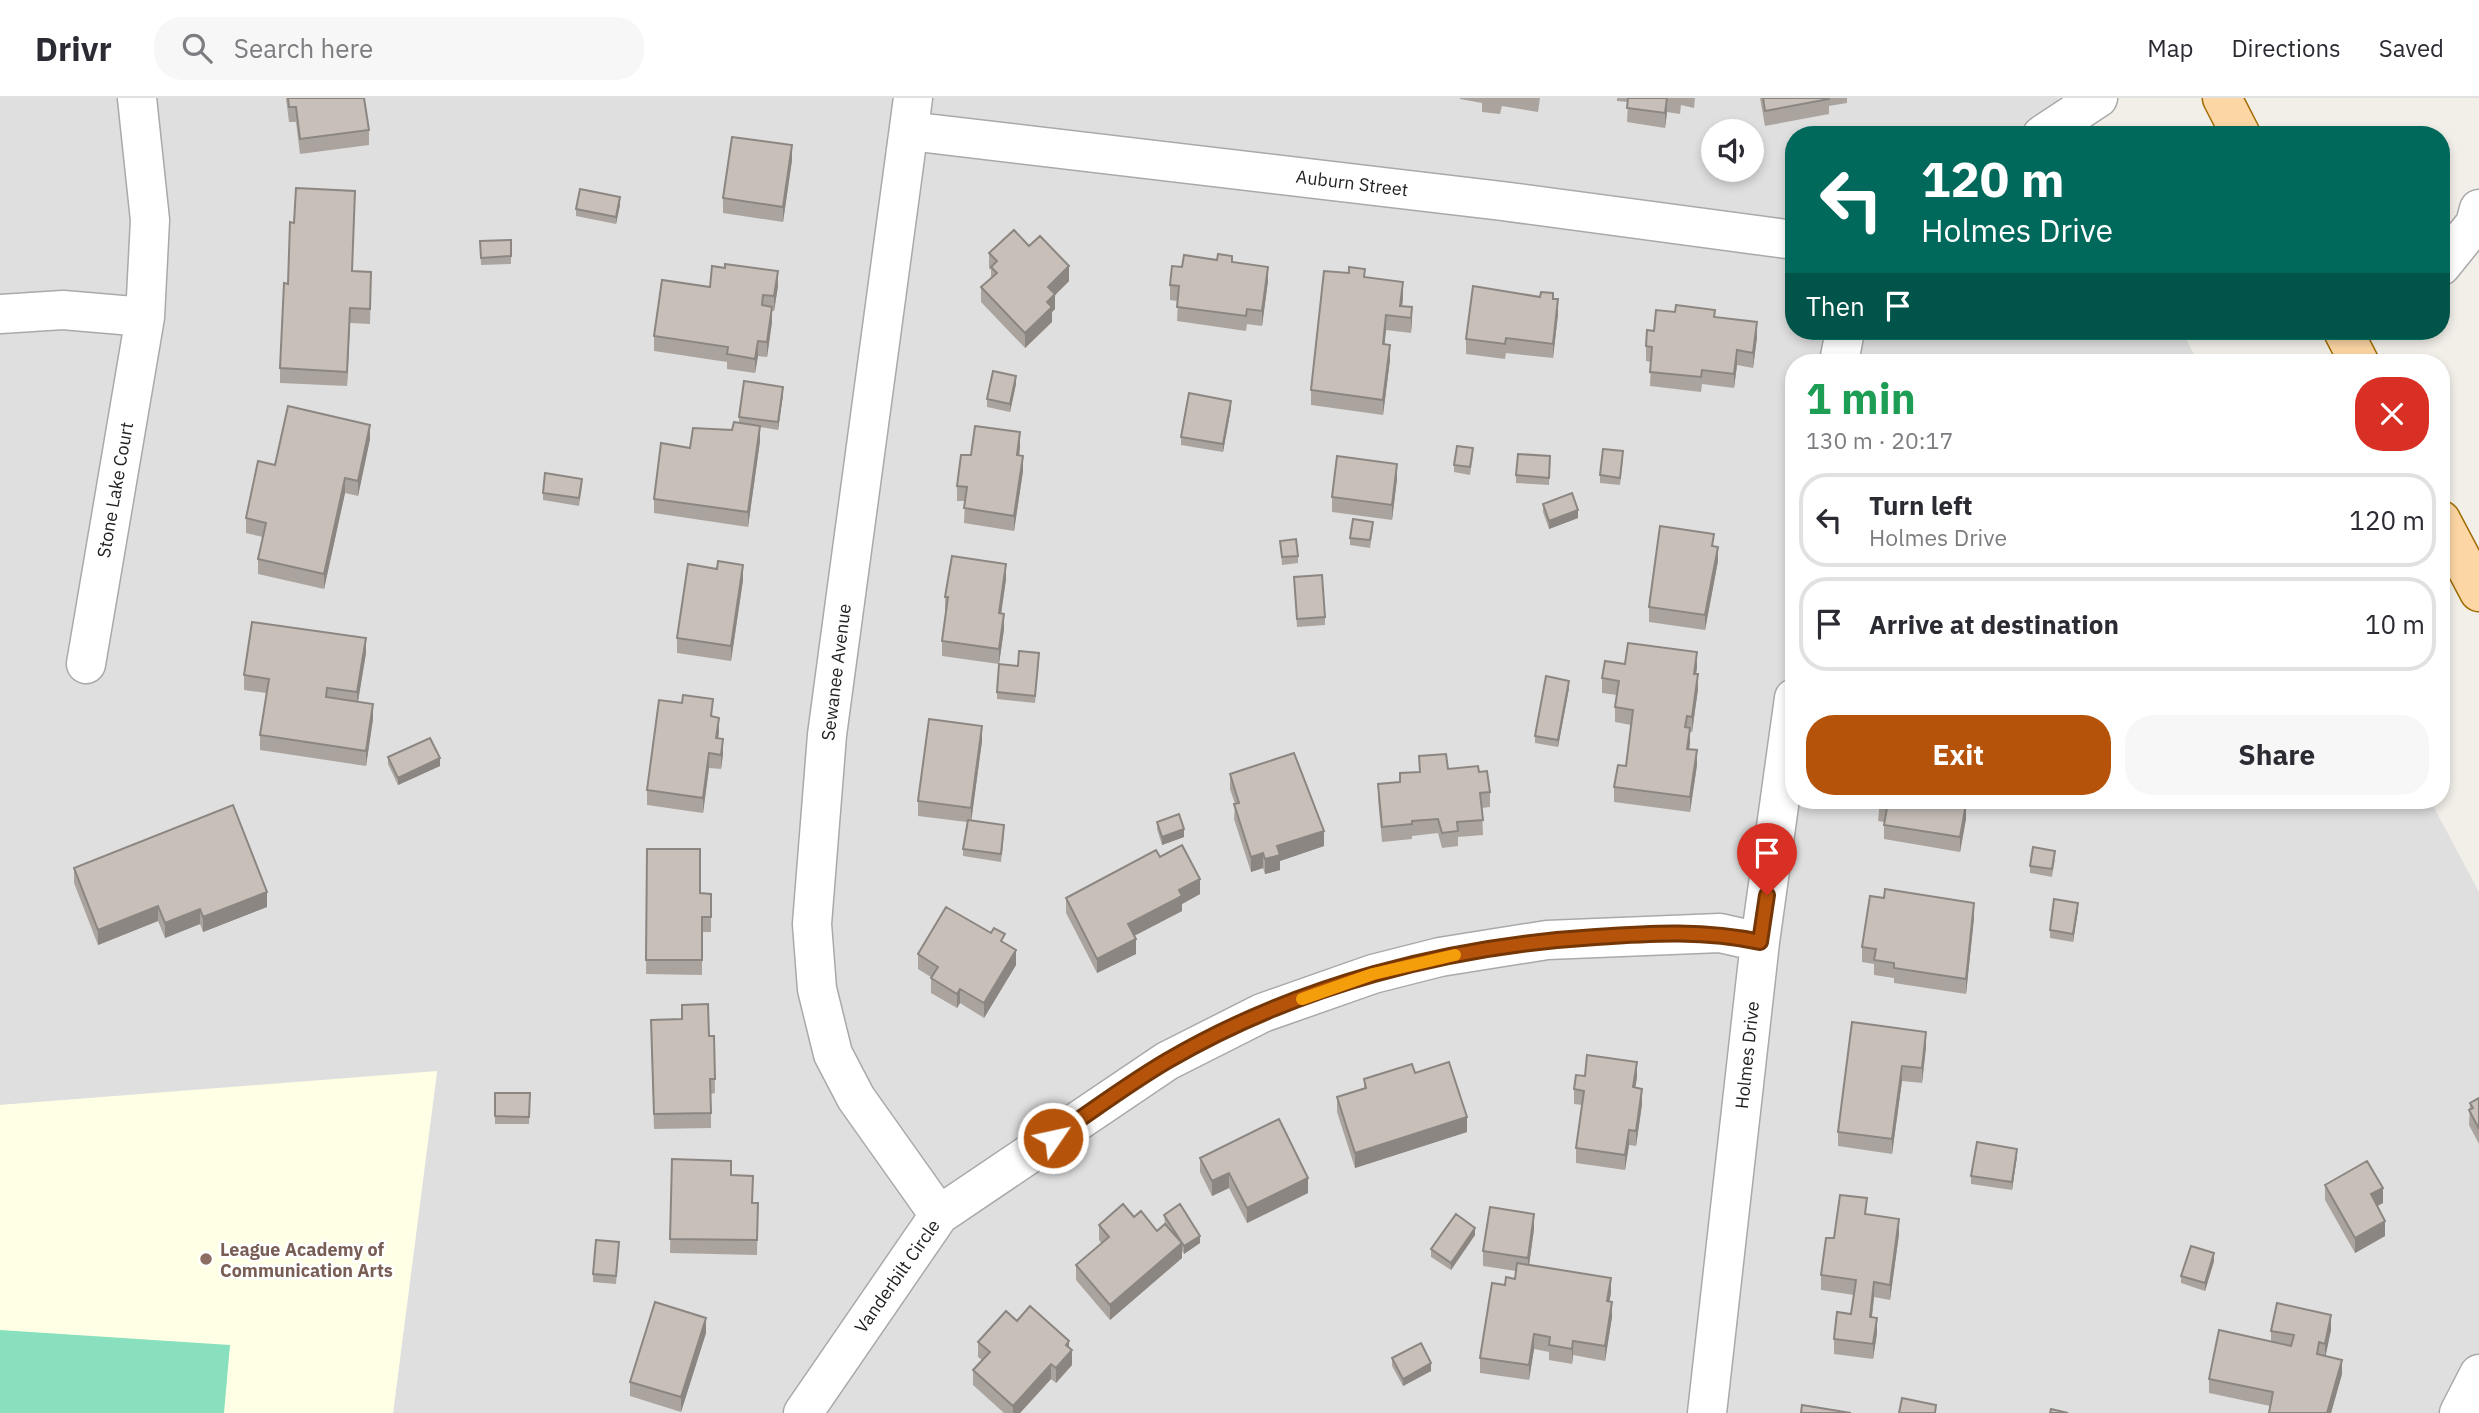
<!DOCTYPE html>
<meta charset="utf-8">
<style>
body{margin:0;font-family:"IBM Plex Sans",sans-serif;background:#f7f7f7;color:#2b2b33;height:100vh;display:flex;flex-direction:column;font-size:26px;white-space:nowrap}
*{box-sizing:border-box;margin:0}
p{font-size:23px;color:#7c7c81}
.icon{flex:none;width:38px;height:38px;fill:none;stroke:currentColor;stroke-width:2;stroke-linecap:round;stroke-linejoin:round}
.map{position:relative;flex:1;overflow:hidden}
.sheet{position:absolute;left:1785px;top:256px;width:665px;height:455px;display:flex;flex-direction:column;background:#fff;border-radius:28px;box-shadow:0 4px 10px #0003}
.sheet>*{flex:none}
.hud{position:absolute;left:1785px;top:28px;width:665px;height:214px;border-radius:28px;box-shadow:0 4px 10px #0003;background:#00695c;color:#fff;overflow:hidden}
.fabs{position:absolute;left:1701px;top:21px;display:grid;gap:14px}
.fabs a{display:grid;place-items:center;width:63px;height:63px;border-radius:50%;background:#fff;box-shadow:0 4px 10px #0003;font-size:35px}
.pin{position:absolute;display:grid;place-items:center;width:60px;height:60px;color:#fff;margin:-72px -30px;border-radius:50% 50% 50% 0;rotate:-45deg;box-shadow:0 0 7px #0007}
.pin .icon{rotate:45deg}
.me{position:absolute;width:77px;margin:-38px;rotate:56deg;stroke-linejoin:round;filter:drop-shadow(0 0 5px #0008)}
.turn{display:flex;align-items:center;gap:24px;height:147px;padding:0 21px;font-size:32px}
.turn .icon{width:91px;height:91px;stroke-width:2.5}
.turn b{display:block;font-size:49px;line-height:60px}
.then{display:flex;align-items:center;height:66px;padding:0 21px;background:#0003;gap:14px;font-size:26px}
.round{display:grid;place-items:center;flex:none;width:74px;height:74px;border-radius:28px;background:#f7f7f7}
.overview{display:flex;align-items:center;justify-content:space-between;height:119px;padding:0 21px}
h1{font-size:42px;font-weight:700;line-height:52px;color:#1e9e55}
.action{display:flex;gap:14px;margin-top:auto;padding:14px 21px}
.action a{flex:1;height:80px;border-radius:28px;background:#b45309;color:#fff;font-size:28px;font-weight:700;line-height:80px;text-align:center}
.action a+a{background:#f7f7f7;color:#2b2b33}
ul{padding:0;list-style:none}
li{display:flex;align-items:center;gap:21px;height:94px;margin:0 14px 10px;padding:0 7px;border:4px solid #e1e1e2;border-radius:28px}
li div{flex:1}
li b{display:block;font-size:26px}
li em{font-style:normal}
header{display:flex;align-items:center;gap:42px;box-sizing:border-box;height:98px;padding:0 35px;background:#fff;border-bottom:2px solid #e1e1e2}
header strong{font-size:33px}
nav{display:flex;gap:38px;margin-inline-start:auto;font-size:24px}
.search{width:490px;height:63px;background:#f7f7f7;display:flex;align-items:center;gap:18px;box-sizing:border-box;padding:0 24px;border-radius:28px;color:#7c7c81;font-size:26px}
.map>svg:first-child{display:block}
.residential{fill:#e0dfdf;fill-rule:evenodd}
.education{fill:#ffffe5}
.pitch{fill:#88e0be}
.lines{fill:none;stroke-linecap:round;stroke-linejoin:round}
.minor-casing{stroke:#a9a9a9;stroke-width:41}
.major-casing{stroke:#a06b00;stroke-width:41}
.minor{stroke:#fff;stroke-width:38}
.major{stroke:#fcd6a4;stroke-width:38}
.wall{fill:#aba49e}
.shaded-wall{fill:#8b8681}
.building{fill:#c7bfb8;stroke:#8b8681;stroke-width:2}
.route-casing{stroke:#753606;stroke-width:18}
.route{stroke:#b45309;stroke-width:12}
.slow{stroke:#f59e0b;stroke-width:12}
.education-dot{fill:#8d6e63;stroke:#fff;stroke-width:2.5}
.labels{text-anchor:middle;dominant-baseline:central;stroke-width:5;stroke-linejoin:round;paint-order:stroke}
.street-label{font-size:18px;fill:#222;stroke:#fff}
.education-label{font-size:18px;font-weight:bold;fill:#785e54;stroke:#fff;text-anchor:start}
</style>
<header>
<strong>Drivr</strong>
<div class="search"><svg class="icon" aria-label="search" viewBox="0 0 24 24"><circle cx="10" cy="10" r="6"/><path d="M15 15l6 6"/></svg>Search here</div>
<nav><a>Map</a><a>Directions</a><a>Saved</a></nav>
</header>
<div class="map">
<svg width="2479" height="1315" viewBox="0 0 2479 1315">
<rect width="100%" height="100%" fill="#f2efe9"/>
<path class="residential" d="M0,0h2058l20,37h-284v196h388l16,31h-404v438h636l49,92v521h-2086l44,-341 -437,33zM1713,33h39v39h-39z"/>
<path class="education" d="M437,973l-44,342h-393v-308z"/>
<path class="pitch" d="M0,1232l230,15 -6,68h-224z"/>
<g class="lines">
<defs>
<path id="minor" d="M913,0l-86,637 -15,189 5,65 16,65 23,44 83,117
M909,33l593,70 292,39
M2042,37l56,-37
M2441,168l34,-42 4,-15
M0,216l63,-4 82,7
M1839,264l6,-31
M86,566l59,-347 5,-97 -13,-122
M803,1315l136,-198 228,-154 95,-48 111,-39 67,-17 107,-17 173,-7 40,9
M1707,1315l53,-471 34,-244
M2459,1315l20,-39"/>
<path id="major" d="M2222,0l19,37
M2343,233l16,31
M2441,422l38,72"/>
</defs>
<use href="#minor" class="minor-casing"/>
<use href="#major" class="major-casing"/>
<use href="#minor" class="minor"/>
<use href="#major" class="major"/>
</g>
<path class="wall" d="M286,0h78l5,32v15l-69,9 -4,-32h-7z
M1460,0h80l-2,14 -36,-6 -2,8 -18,-2v-9l-22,-4z
M1617,0h78l-1,10 -13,-3 -1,9 -13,-2 -2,16 -38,-6 1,-20 -11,-1z
M1760,0h87v5l-18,3v8l-64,12z
M792,62l-9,62 -60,-9v-15z
M620,107l-4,19 -40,-8v-7z
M355,108l-3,65 19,16 -1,37 -20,-1 -3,63 -67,-3v-15l14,-145z
M511,142v24l-30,1 -1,-24z
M1029,148l40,35 -14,14v14l-3,3v10l-27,26 -44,-46v-15l10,-8v-9l-2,-2v-15z
M1232,164l36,19 -6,45 -15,-2 -1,7 -69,-10 1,-20 -8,-1v-15l12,-18z
M1365,179l38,20 -1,9 10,1 -1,26 -25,-3 -2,15 6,15 -7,55 -72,-10v-15z
M778,188l-4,25h-2v11l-5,35 -9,-1 -3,17 -28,-4v-7l-73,-11v-15z
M1540,199l13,2 5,15 -5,44 -47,-5 -1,6 -39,-5v-15z
M1715,219l42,20 -4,31 -16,-3 -3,23 -32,-4 -1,8 -51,-6 1,-24 -5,-1v-15l8,-15z
M1016,286l-6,28 -23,-5v-8z
M783,297l-5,35 -18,-3v14l-12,86 -94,-14v-14l36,-51 42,-18 7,-7v-6z
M1231,310l-8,44 -42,-7v-8z
M370,341l-12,57 -13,-3 -21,96 -66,-15v-15l5,-22 -17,-4v-15l29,-53z
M1020,349l-1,9 4,15 -9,60 -50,-8 1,-22h-8v-15l14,-31z
M1473,358l-3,19 -16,-3v-7z
M1550,358l-1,29 -33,-2v-8z
M1623,361l-3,26 -20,-2v-8z
M1397,381l-5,41 -60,-8v-15z
M582,388l-3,20 -36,-6v-7z
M1543,406l35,14 -29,11 -6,-17z
M1373,431l-3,19 -20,-3v-7z
M1280,443l18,15v7l-16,2z
M1714,448l4,15 -13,69 -56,-8v-15z
M1294,479l31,40v8l-28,2z
M1006,481l-5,35 3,15 -5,35 -57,-8v-15l4,-30h-1v-14z
M743,482l-12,81 -54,-8v-15z
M366,555l-8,49 15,17 -7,47 -106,-16v-15l6,-42 -22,-3v-15z
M1039,563l-4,42 -38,-4v-7l21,-26z
M1625,566l72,3 -1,7 2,15 -6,43h-2l-1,17 8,16 -7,47 -76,-10v-15l12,-21 5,-41 -16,-3v-15l2,-12 -15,-2v-15z
M1569,590l-11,59 -23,-4v-7z
M713,619l6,15 -1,6 5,16 -2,15 -12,-1 -6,45 -56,-8v-15z
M982,643l-11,80 33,12 -3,29 -38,-6v-7l4,-27 -49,-6v-15z
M1419,658l29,13 31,3 11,20v15l-8,1 1,27 -25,2v9l-16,2 -4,-15 -26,3v3l-30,3 -4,-43v-15l22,-2v-9l19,-1z
M388,659l52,9 -42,19 -10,-21z
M1230,676l94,72 -44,15v9l-15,4 -2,-6 -12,4 -17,-53 1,-15 -5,-15z
M1880,702h65l21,19 -6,33 -76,-13v-17l-6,-1z
M1157,724l27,15 -22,8 -5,-16z
M647,751l53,44 11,1v38h-9v43l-56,-1z
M1160,759l40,37 -18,10v7l-48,25 2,18 -39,19 -31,-60v-15z
M2055,761l-3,18 -22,-4v-7z
M74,770l193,39 -64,25 -3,-8 -35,14 -7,-17 -60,24 -24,-62z
M2078,812l-5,32 -23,-4v-8z
M1974,820l-8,76 -72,-11v-5l-20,-3v-11l-12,-2v-15z
M1005,846l11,21 -32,53 -24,-15 -3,5 -26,-15v-16l-13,-8v-15z
M682,907l27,31h5l1,57 -4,1v34l-57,1 -3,-94 31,-16z
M1852,924l74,25 -4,36 -20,-2 -10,73 -54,-8v-14z
M1415,975l52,59 -112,36 -18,-56v-15l27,-8v-10z
M1585,978l52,1 -2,11 7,16 -6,42 -7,-1 -4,25 -49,-7v-15l6,-43 -8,-1v-15z
M495,995h35l-1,31h-34z
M2479,1000v46l-10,-19 1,-22z
M2017,1058l-5,34 -41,-6v-8z
M1200,1060l108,35 -61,30 -18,-35 -17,8 -12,-24z
M672,1061l59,16 21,28h6l-1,52 -87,-2z
M2325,1087l58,18 -6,3 8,30 -30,17 -30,-53z
M1164,1117l36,28 -16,11 -2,-3v7l-72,62 -34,-40v-15l26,-21 -3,-4v-15l58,6 8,-7z
M1867,1117l32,19 -9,66 -16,-3 -2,20 5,16 -4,26 -39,-5v-15l17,-25 3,-19 -33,-5v-15l13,-37z
M1534,1131l-5,36 82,28 -2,9 3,15 -7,44 -32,-6 -1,9 -23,-4v-8l-15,-3 -5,31 -49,-7v-15l25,-73 10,-6 1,-8 -33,-5v-15z
M1475,1137l-24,35 -20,-13v-8z
M619,1152l-3,34 -23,-2v-8z
M2214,1163l-9,30 -24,-8v-7z
M1017,1223l52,27 3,17 -16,18 -5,-4 -31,34h-16l-31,-28v-15l9,-10 -4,-3v-15z
M2331,1232l-6,26 17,18 -11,39h-62l1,-7 -61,-13v-14l62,-37v-11z
M706,1235l-25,79 -51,-16v-14z
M1392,1260l39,13 -28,15 -11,-20z"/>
<path class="shaded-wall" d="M1667,0v14l-2,16v-15z
M792,47v15l-9,62v-15z
M620,99v8l-4,19v-7z
M1069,168v15l-14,14v14l-3,3v10l-27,26v-15l23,-46z
M1268,169v14l-6,45v-15z
M778,173v15l-4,25v-15z
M1403,184v15l-2,20 -1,-11z
M1558,201v15l-5,44v-14z
M772,209v15l-5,35v-15z
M1412,209v15l-1,11v-15z
M350,210v15l-3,63v-14z
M1386,217v15l-3,29v-15z
M1757,224v15l-4,31v-15z
M2041,233h18l-18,8z
M758,243v15l-3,17v-14z
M1390,247v15l-7,55v-15z
M1737,252v15l-3,23v-14z
M1016,278v8l-6,28v-8z
M783,289v8l-5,35v-8z
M1231,303v7l-8,44v-8z
M370,327v14l-12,57v-15z
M760,328v15l-12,86v-15z
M1020,334v15l-3,23v-15z
M1023,358v15l-9,60v-15z
M1397,366v15l-5,41v-15z
M345,380v15l-21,96v-15z
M1578,412v8l-29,11v-8z
M1718,449v14l-13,69v-15z
M1006,466v15l-7,49v-15z
M743,467v15l-12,81v-15z
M1004,516v15l-5,35v-15z
M366,540v15l-9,54v-15z
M1697,554v15l-3,22v-15z
M1698,576v15l-6,43v-15z
M1569,583v7l-11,59v-7z
M373,606v15l-7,47v-15z
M719,620v14l-3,21v-15z
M982,628v15l-11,82v-15z
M1690,630v15l-3,21v-15z
M723,641v15l-2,15v-14z
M1697,652v15l-7,47v-15z
M709,655v15l-6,45v-15z
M440,660v8l-42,19v-7z
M1966,706v15l-6,33v-15z
M1184,731v8l-22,8v-8z
M1324,733v15l-44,15v9l-15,4v-15l12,-13z
M1263,755v15l-12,4v-15z
M1200,781v15l-18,10v7l-54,28v-15l51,-34z
M267,794v15l-64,25v-15z
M1974,805v15l-8,76v-15z
M2078,805v7l-5,32v-8z
M158,808v15l-60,24v-15z
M200,811v15l-35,14v-15z
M1136,841v15l-39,19v-14z
M1016,852v15l-32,53v-15z
M960,891v14l-3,5v-14z
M1926,934v15l-4,36v-15z
M1637,964v15l-4,25v-15z
M1902,968v15l-10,73v-15z
M1642,991v15l-6,42v-15z
M1467,1019v15l-112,36v-15z
M1629,1032v15l-4,25v-15z
M2017,1051v7l-5,34v-8z
M1229,1075v15l-17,8v-15z
M1308,1080v15l-61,30v-15z
M2383,1090v15l-12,6v-15z
M1534,1116v15l-6,44v-15z
M1899,1121v15l-9,66v-15z
M2385,1123v15l-30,17v-15z
M1475,1130v7l-24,35v-7z
M1200,1138v7l-16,11v-8z
M1182,1145v15l-72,62v-15z
M2214,1155v8l-9,30v-8z
M1611,1180v15l-4,23v-15z
M1874,1184v15l-4,35v-15z
M1612,1204v15l-7,44v-15z
M2331,1217v15l-6,29v-15z
M706,1220v15l-25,79v-15z
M1877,1220v15l-4,26v-15z
M1534,1236v15l-5,31v-15z
M1069,1243v12l3,-3v15l-16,18v-15l10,-23z
M1573,1243v14l-1,9v-15z
M2342,1262v14l-11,39h-4z
M1431,1265v8l-28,15v-7z
M1051,1266v15l-31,34h-7v-7z"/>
<path class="building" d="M288,0h76l5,32 -69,9 -4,-32h-7z
M1628,0h39l-2,15 -38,-5z
M1763,0h66v1l-64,12z
M732,39l60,8 -9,62 -60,-9z
M296,90l59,3 -3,80 19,1 -1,37 -20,-1 -3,64 -67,-4 4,-85 4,1 2,-62 4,1z
M580,91l40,8 -4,20 -40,-8z
M1014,132l15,16 11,-10 29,30 -21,21 7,7 -8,8 5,5 -27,26 -44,-46 16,-14 -6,-6 6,-6 -8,-8z
M511,142v16l-30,2 -1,-17z
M1218,156l14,2v6l36,5 -6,44 -15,-2 -1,7 -69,-9 2,-21 -9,-1 2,-19 10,1 2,-12 33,5z
M725,166l53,7 -4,25 -11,-1 -1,10 10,2 -5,35 -9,-1 -3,18 -28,-5 1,-7 -74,-11 8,-56 48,7 2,-21 13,2z
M1349,169l16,2 -1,8 39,5 -3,24 12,1 -1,11 -25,-3 -3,29 7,1 -7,55 -72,-10 13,-119 25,2z
M1473,188l67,11 1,-5 12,1v6h5l-5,45 -47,-6 -1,6 -39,-5z
M1676,207l39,5 -1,7 43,5 -4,31 -16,-3 -3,24 -32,-4 -1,7 -51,-5 2,-25 -6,-1 1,-16 7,1 2,-21 19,2z
M993,273l23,5 -6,28 -23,-5z
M744,283l39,6 -5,35 -39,-5z
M1189,295l42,8 -8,43 -42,-7z
M288,308l82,19 -12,56 -13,-3 -21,96 -66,-15 8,-36 -20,-5 12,-57 17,4z
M734,324l26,4 -12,86 -94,-13 7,-56 29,5 3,-20 39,2z
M975,328l45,6 -3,23 6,1 -9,60 -50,-8 3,-21 -10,-1 4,-31h10z
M1457,348l16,2 -3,19 -16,-2z
M1603,351l20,2 -3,27 -20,-3z
M1518,356l32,2 -1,22 -33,-3z
M1337,358l60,8 -5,41 -60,-8z
M545,375l37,6 -3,19 -36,-5z
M1572,395l6,17 -29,11 -6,-17z
M1353,421l20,3 -3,18 -20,-2z
M1660,428l54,8 -2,12 6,1 -13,68 -56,-8z
M1296,441l2,17 -16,1 -2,-16z
M952,458l54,8 -7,49 5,1 -5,35 -57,-8 6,-44h-3z
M718,463l25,4 -12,81 -54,-8 11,-74 29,5z
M1322,477l3,42 -28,2 -3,-42z
M252,524l114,16 -9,54 -30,-4 -1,9 47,7 -7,47 -106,-16 9,-56 -25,-4z
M1628,545l69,9 -3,22h4l-6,43 -5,-1 -2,11 5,1 -3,21 10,1 -7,47 -76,-10 4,-22 8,1 7,-56 -18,-3 4,-26 -17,-3 3,-17 20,3z
M1019,553l20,2 -4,43 -38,-4 2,-28 19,2z
M1546,578l23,5 -11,59 -23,-4z
M683,597l30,4 -2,17 8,2 -3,20 7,1 -2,16 -12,-2 -6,45 -56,-8 12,-90 23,3z
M929,621l53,7 -11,82 -53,-7z
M430,640l10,20 -42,20 -10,-21z
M1294,655l30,78 -47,15 3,9 -15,4 -2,-6 -12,4 -17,-53 5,-1 -9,-29z
M1446,656l2,15 30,-3 1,6 8,-1 3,21 -10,1 3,27 -26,2 1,9 -16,2 -4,-14 -26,2v3l-30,3 -4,-43 22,-2v-9l20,-1 -1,-16z
M1880,702h63l23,4 -6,33 -76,-12 3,-17 -9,-1z
M233,707l34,87 -64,25 -3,-8 -35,14 -7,-17 -60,24 -24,-62z
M1179,716l5,15 -22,8 -5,-15z
M968,722l36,5 -3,29 -38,-5z
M1182,747l18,34 -21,11 3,6 -54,28 8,15 -39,20 -31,-61 90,-48 4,7z
M2033,749l22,4 -3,18 -22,-3z
M647,751h53v44l11,1v23h-9v43h-56z
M1885,791l89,14 -8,76 -72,-11v-5l-20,-3 2,-11 -14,-2 8,-51 14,2z
M2054,801l24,4 -5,31 -23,-4z
M946,809l45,26 3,-5 11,6 -4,7 15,9 -32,53 -24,-14 -3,5 -26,-16 7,-11 -20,-13z
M708,906l1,32h5l1,43h-5l1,34 -57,1 -3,-94 31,-1v-14z
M1852,924l74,10 -4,36 -20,-2 -10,73 -54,-7z
M1587,957l50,7 -4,25 9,2 -6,42 -7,-1 -4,25 -49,-7 8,-57 -10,-2 2,-14 9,1z
M1449,964l18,55 -112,36 -18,-56 29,-9 -2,-9 48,-15 3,9z
M495,995h35l-1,24 -34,-1z
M2479,1000v31l-10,-19 4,-2 -3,-5z
M1279,1021l29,59 -61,30 -18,-35 -17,8 -12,-23z
M1977,1044l40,7 -5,33 -41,-6z
M672,1061l59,2v14l22,1 -1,27h6l-1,37 -87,-1z
M2367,1063l16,27 -12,6 14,27 -30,17 -30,-53z
M1840,1097l27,3 -2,16 34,5 -9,66 -16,-3 -4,35 7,1 -4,26 -39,-5 3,-27 14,2 5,-34 -35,-5 5,-37h8z
M1123,1106l11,13 7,-6 16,20 8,-7 17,19 -72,62 -34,-40 33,-28 -10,-12z
M1180,1106l20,32 -16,10 -20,-31z
M1490,1109l44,7 -6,44 -45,-7z
M1456,1116l19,14 -24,35 -20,-14z
M596,1142l23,2 -3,34 -23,-2z
M2191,1148l23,7 -9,30 -24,-7z
M1517,1165l94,15 -4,23 5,1 -7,44 -32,-5 -1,8 -23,-4 1,-8 -16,-3 -5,31 -49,-7 12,-75 13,2 1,-8 9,2z
M655,1204l51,16 -25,79 -51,-15z
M2277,1205l54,12 -6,29 -6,-2 -2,12 25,6 -15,53h-58l4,-21 -64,-13 10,-49 72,16 3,-11 -23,-4z
M1030,1208l39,35 -3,4 6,5 -16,18 -5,-4 -38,42 -40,-36 17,-18 -12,-10 28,-31 11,10z
M1421,1245l10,20 -28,16 -11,-21z
M1902,1300l34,7 -1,8h-36z
M1802,1307l49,8h-50z
M2051,1311l17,4h-18z"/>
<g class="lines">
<defs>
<path id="route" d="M1053,1040c37,-26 75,-54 114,-77 130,-76 281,-115 429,-124 56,-4 110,-7 164,5l7,-47"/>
</defs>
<use href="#route" class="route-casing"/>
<use href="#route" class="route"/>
<path class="slow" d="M1302,901l71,-25 82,-19"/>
</g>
<circle class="education-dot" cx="206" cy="1161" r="7"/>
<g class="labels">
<g class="street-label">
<text transform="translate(1352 85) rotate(7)">Auburn Street</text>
<text transform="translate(115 392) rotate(-80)">Stone Lake Court</text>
<text transform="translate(836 574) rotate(-83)">Sewanee Avenue</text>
<text transform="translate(1747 957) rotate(-84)">Holmes Drive</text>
<text transform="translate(897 1178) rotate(-55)">Vanderbilt Circle</text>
</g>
<g class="education-label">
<text x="220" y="1151">League Academy of<tspan x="220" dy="21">Communication Arts</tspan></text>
</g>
</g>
</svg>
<div class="fabs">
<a><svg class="icon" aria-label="sound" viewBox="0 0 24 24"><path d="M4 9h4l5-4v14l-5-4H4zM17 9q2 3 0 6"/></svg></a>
</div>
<div class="pin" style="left:1767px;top:797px;background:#d93025"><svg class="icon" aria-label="arrive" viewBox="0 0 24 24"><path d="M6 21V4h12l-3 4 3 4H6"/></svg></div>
<svg class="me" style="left:1053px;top:1040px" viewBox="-20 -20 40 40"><circle r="17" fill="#b45309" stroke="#fff" stroke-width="3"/><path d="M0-11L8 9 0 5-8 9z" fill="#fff"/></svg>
<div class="hud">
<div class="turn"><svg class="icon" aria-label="left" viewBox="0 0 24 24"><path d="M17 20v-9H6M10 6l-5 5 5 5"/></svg><div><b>120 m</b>Holmes Drive</div></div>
<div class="then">Then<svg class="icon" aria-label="arrive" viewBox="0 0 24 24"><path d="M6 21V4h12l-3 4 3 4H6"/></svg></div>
</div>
<section class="sheet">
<div class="overview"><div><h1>1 min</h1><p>130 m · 20:17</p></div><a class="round" style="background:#d93025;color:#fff"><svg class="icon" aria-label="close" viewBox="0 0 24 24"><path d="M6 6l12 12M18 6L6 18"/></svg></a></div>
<ul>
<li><svg class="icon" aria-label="left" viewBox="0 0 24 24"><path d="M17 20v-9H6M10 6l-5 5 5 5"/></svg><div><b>Turn left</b><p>Holmes Drive</p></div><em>120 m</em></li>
<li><svg class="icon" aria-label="arrive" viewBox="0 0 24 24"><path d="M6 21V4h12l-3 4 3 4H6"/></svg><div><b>Arrive at destination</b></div><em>10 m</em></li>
</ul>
<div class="action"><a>Exit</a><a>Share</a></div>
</section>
</div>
